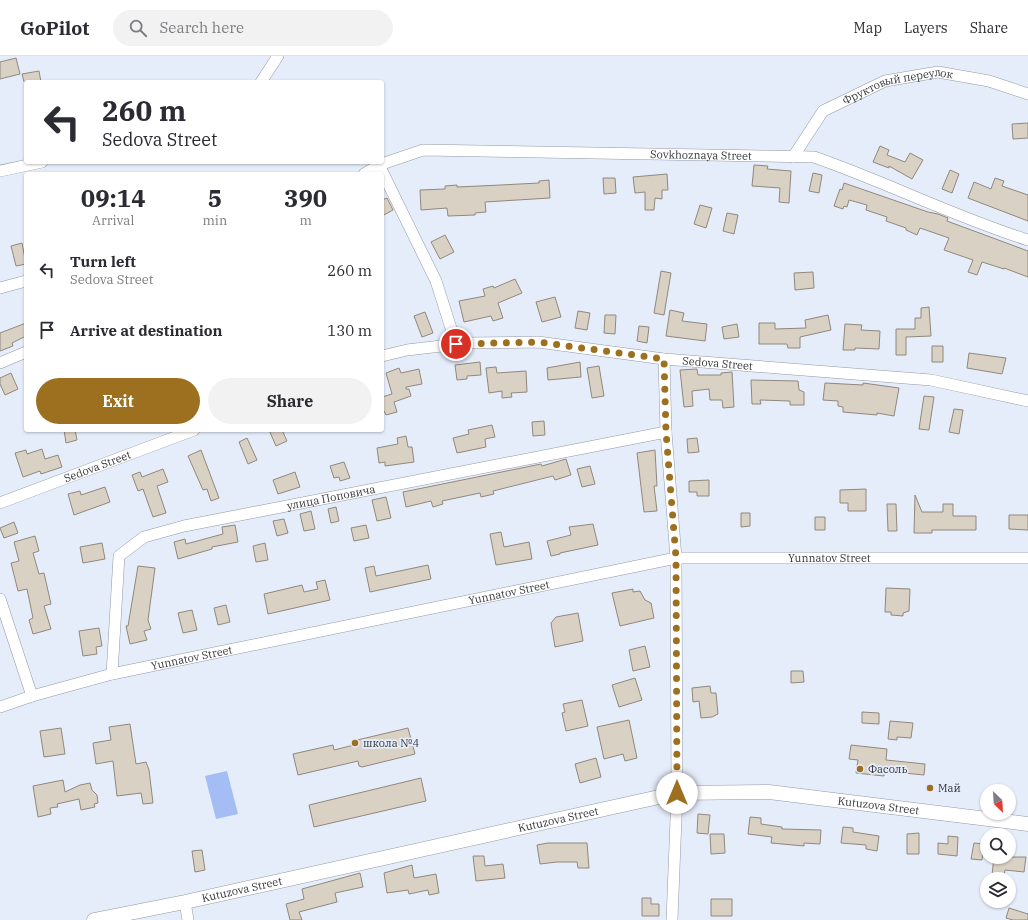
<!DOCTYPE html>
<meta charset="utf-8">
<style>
body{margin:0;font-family:"IBM Plex Serif",serif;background:#f2f2f3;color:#2b2b33;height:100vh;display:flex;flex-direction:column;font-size:15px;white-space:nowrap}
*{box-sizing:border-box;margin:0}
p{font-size:13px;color:#7c7c81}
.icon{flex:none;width:22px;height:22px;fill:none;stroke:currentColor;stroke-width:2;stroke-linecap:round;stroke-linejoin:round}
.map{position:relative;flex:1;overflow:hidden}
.drawer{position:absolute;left:24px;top:116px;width:360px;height:260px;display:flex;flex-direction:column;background:#fff;border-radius:4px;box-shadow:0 1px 3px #0004}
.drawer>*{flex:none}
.banner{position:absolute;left:24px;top:24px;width:360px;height:84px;border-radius:4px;box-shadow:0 1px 3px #0004;background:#fff;color:#2b2b33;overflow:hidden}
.needle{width:26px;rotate:155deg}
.buttons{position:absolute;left:980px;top:728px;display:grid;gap:8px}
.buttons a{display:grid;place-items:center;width:36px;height:36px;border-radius:50%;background:#fff;box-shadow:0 1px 3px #0004;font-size:20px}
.pin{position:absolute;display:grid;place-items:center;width:34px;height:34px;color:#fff;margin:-17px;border:2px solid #fff;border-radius:50%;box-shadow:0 1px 4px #0007}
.me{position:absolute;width:44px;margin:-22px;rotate:0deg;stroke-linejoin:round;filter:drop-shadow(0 0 3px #0008)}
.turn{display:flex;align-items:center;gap:14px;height:84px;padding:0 12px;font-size:18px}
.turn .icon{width:52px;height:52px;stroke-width:2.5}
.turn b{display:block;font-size:28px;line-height:34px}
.eta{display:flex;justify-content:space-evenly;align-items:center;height:68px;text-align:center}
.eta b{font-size:24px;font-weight:700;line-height:28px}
.cta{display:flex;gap:8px;margin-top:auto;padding:8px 12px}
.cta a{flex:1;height:46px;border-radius:24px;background:#9d7020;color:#fff;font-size:16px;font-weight:700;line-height:46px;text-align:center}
.cta a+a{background:#f2f2f3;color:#2b2b33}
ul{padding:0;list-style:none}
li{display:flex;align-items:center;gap:12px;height:60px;padding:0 12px}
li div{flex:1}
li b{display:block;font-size:15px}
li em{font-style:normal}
header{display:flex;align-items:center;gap:24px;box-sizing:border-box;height:56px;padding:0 20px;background:#fff;border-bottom:1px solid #e1e1e2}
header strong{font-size:19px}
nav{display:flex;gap:22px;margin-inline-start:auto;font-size:14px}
.search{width:280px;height:36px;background:#f2f2f3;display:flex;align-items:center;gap:10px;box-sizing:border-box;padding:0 14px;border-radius:22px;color:#7c7c81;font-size:15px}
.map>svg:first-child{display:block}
.green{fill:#a4bdf4}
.building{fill:#d9d1c4;stroke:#90887d}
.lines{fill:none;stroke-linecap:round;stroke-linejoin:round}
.minor-casing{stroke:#9399a5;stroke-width:12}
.major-casing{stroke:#9399a5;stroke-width:15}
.minor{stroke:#fff;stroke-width:11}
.major{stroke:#fff;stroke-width:14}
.route{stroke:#9d7020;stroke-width:7;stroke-dasharray:0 12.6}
.poi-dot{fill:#9d7020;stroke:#e6edfa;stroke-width:1.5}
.labels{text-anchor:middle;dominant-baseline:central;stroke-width:3.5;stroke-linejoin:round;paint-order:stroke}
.street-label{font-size:11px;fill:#36383d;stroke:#e6edfa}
.poi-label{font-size:11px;fill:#36383d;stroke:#e6edfa;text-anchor:start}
</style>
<header>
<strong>GoPilot</strong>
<div class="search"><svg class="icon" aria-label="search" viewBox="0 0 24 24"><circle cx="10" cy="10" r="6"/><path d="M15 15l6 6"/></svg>Search here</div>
<nav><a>Map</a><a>Layers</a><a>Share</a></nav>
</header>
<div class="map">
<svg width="1028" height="864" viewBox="0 0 1028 864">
<rect width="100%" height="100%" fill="#e6edfa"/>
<path class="green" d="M227,715l11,43 -22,5 -11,-43z"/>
<path class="building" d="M16,2l4,16 -20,5v-17z
M39,15l2,11h-17l-2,-8z
M1028,67v15l-15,1 -1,-15z
M880,90l9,4 -2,5 18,7 5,-9 13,7 -11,19 -23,-13v2l-16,-6z
M754,109l14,1 -1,3 24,2 -2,32 -10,-1 1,-14 -28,-2z
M950,114l9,4 -7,19 -10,-4z
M813,117l9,2 -3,18 -10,-2z
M667,118l1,16h-6v9l-7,-1 -1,12h-9v-18l-10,1 -2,-16z
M603,122h12l1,15 -12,1z
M995,122l9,3 -2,5 26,9v26l-60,-23 6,-16 17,7z
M549,124l1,18 -65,4 1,10 -11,1v2l-27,1 -1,-8 -26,2 -1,-20 25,-1v-3l12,-1v2l44,-2 38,-2v-2z
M844,127l84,29 10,2 10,4 -1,3 81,30v26l-24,-9v1l-22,-7 -5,13 -9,-3 5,-12 -29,-10 5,-12 -29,-10 -3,7 -11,-5v-2l-20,-7 1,-4 -21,-7 1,-5 -18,-5 -2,7 -3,-1 -1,3 -9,-3 6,-17 2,1z
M387,142l6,12 -11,6v-16z
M700,149l12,3 -6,20 -12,-4z
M727,157l11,2 -4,19 -11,-3z
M445,179l9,17 -14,7 -9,-17z
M22,187l4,21 -10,2 -5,-20z
M661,215l10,2 -7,42 -10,-2z
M813,216l1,16 -19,2 -1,-17z
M515,223l7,14 -24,10 5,15 -10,3 -2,-5 -27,6 -5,-21 26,-5 -2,-7 10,-3 1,2z
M555,241l6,20 -19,5 -6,-20z
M929,251l2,29 -25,1v18h-10v-26h19v-11h6v-10z
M670,254l14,3 -2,8 25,3 -2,17 -39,-5z
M578,255l12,2 -3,17 -12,-2z
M425,256l8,21 -11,4 -8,-21z
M605,259h11l-1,19 -11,-1z
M828,259l3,15 -31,7v11h-12l-1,-4h-28v-21h16v6l31,-1 -1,-8z
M26,267v13l-14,7 1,3 -13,5v-18z
M737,268l2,13 -15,2 -2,-12z
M845,268l17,1 -1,5 19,1 -1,18 -24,-1v2h-12z
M639,270l10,1 -2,16 -10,-2z
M932,290h11v16h-11z
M969,297l37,5 -4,16 -35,-6z
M480,306l1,13 -14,1v3l-10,1 -2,-15z
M580,306l1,15 -33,3 -1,-12z
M599,310l5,30 -12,2 -5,-30z
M496,311l1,6 29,-2 1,21 -16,1 1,4 -10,1v-7l-13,2 -3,-25z
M399,312l2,5 18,-4 3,15 -16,3v2h3l2,7 -17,6 3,10 -11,3 -2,-4 -2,1v-15l10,-3 -6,-21z
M697,313l1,6h23v-2l11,-1 2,35 -11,1 -1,-8h-12l-1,-11 -17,2 1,15 -9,1 -4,-37z
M11,317l7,16 -13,6 -5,-11v-6z
M751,324l47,1 1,9 5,2v13h-14v-4l-30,-1 1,4h-9z
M825,327l38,2v-2l36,5 -5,28 -17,-3v2l-34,-3v-5l-5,-1v-5l-15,-1z
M924,340l10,1 -5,33 -10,-1z
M954,353l9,1 -4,24 -10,-2z
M544,365l1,14 -12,1 -1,-14z
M492,369l3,12 -10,2 1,8 -29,6 -4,-15 16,-4 -1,-4z
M64,374h11l2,10 -11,3z
M269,374h13l5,11 -11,5z
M406,380l2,11h4l2,15 -29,4v-4l-6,1 -2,-15 21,-4 -1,-6z
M247,382l10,22 -9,4 -9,-22z
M697,382l2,14 -11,1 -1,-14z
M42,393l3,10 13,-4 4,12 -21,7 -1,-3 -17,6 -8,-24 11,-3 1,4z
M201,394l18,48 -8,3 -4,-12 -4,1 -15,-34z
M655,394l2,36h-3l3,25 -13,1 -7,-59z
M566,403l5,16 -16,5 -2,-4 -60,15 1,3 -13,3 -1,-4 -38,8 1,3 -10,3 -2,-6 -25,6 -3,-15 138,-28 1,2z
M344,406l6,16 -10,3 -1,-4 -5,1 -4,-12z
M590,410l5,18 -13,3 -5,-18z
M163,413l5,13 -11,4 9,27 -13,4 -10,-28 -5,2 -6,-16 8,-3 2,5z
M295,416l5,15 -22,7 -5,-14z
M709,424v16h-12v-4h-8v-11z
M105,431l5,15 -36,13 -6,-21 12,-3 1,4z
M866,433v22h-18v-8h-8v-13z
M915,439l7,17h21v-8h10v12h23v14h-44v3h-18z
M386,441l5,21 -14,3 -5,-21z
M887,448h9l1,27h-9z
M336,451l3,14 -8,2 -3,-14z
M311,455l4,18 -11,2 -4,-17z
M741,457h9v13l-9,1z
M1009,459h19v15l-19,-1z
M815,461h10v13h-10z
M284,463l4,14 -11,3 -4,-15z
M14,466l4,11 -14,5 -4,-10z
M593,468l5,21 -38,8v1l-9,2 -4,-15 24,-6 -2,-8z
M235,469l3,17 -26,5v2l-34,10 -4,-17 11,-3 1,5 37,-10 -1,-7z
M366,469l3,13 -15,3 -3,-13z
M501,476l3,15 25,-5 3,17 -36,6 -6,-31z
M35,480l4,15 -6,2 6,21 5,-1 7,31 -7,2 7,23 -18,5 -4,-14 4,-2 -6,-29 -9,2 -7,-28 8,-2 -5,-19z
M102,487l3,16 -22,4 -3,-16z
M265,487l3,17 -12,2 -3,-16z
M428,509l3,14 -61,13 -5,-24 9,-2 2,10z
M138,510l17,2 -7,52 3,9 -7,2 3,9 -17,4 -4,-18h2z
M325,524l5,20 -62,14 -4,-20 38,-9 2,7 14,-3 -2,-7z
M886,532l24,1 -1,22 -6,2v3l-12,-1v-3h-6z
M633,533v3l7,-1 5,9 6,3 3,15 -34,8 -8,-33z
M226,549l4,17 -12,3 -4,-17z
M192,554l5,20 -14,3 -5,-20z
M578,557l5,28 -28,6 -4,-24 5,-6z
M99,572l3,18 -6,1 1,7 -14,2 -4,-25z
M645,590l5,21 -17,4 -4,-21z
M791,615h12l1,11 -13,1z
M635,622l7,22 -23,7 -7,-22z
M710,630l1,7h5l2,21 -6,3 -11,1 -2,-17 -6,1 -1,-14z
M582,644l6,26 -22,5 -4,-18 3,-1 -2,-8z
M862,656l17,1v11l-17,-1z
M629,664l8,38 -12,3 -2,-7 -19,5 -7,-32z
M890,665l23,2 -2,15 -14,-1v3l-9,-1z
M130,668l6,40 10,-2 3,8 4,33 -10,1 -2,-11 -24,3 -4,-35 -17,3 -3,-21 18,-3 -2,-13z
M61,672l4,26 -21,3 -4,-26z
M408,672l7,26 -53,13 -3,-1 -1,-5 -60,14 -5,-21 40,-9 1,5 20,-5 -1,-4z
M851,689l36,4 -1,11 39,4 -1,11 -40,-4v5l-28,-3 2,-13 -9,-1z
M596,702l5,19 -21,6 -5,-19z
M421,722l5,23 -112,26 -5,-22z
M63,724l2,12 15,-7 10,-2 2,7 5,5 1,8 -4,1 1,3 -14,3 -2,-11 -22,5 1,3 -8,1 1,6 -13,3 -5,-31z
M698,758l12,1 -2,19 -11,-1z
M750,761l11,1v6l21,3v2l39,1 -1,14 -16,-1v3l-33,-3 1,-6 -24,-3z
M843,771l10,1v4l26,4 -2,15 -11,-2v-4l-25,-2z
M919,777v21h-12v-20z
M710,778h14l1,19 -14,1z
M948,780l10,1 -1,19 -19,-2v-11l10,1z
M548,787h39l2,25h-11l-1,-6h-20l-17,2 -3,-19z
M974,787l10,1 -2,16 -11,-1z
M202,794l3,20 -10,2 -3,-21z
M473,800h11l1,10 18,-2 2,14 -29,3z
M994,801h32l-2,15 -19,-2 -1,7 -12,-2z
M412,809l2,13 22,-4 3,19 -10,2 -1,-5 -19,4 -1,-4 -21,3 -3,-20z
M360,817l3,14 -28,6 2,9 -38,10 3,8h-12l-4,-16 18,-5 -2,-10z
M642,842h9v6h8v12h-17z
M711,843h21v17h-21z
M1009,852l19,6v6h-15l-7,-2z"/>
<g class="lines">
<defs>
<g id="minor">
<path d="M261,26l17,-26"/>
<path id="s1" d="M793,101l30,-46 62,-30 53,-9 51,9 39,13"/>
<path d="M379,109l57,116 20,63"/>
<path d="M0,115l42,-9"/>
<path id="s2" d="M364,118l15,-9 44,-15 391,7c72,25 141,60 214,83"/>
<path d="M0,232l26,-7"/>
<path id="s3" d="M382,300l25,-6 60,-7 71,-1 126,17 267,21 97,21"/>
<path d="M664,303l2,73 10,126 1,235 -5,127"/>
<path d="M0,307l26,-11"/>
<path id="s4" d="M0,447l194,-73"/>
<path d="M0,543l32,97"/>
<path id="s5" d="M112,618l7,-118 25,-19 40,-11 482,-94"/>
<path id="s6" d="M0,651l32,-11 80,-22 564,-116h352"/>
<path d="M185,846l3,18"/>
</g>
<g id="major">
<path id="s7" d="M94,864l91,-18 492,-109 92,-1 259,32"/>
</g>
</defs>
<use href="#minor" class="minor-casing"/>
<use href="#major" class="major-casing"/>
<use href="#minor" class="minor"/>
<use href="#major" class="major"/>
</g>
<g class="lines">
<path class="route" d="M456,288l82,-2 126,17 2,73 10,126 1,235"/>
</g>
<g class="poi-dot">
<circle cx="355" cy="687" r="4"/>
<circle cx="860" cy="713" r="4"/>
<circle cx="930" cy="732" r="4"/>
</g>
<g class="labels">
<g class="street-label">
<text stroke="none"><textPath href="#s1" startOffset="135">Фруктовый переулок</textPath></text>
<text stroke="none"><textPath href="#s2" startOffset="342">Sovkhoznaya Street</textPath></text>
<text stroke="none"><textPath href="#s3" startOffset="338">Sedova Street</textPath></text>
<text stroke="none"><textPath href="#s4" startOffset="104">Sedova Street</textPath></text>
<text stroke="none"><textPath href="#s5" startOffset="341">улица Поповича</textPath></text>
<text stroke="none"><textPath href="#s6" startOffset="846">Yunnatov Street</textPath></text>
<text stroke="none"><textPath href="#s6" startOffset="522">Yunnatov Street</textPath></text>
<text stroke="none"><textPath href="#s6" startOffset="198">Yunnatov Street</textPath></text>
<text stroke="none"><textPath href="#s7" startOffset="799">Kutuzova Street</textPath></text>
<text stroke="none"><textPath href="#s7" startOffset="475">Kutuzova Street</textPath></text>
<text stroke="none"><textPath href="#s7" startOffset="151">Kutuzova Street</textPath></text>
</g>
<g class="poi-label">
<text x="363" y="687">школа №4</text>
<text x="868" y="713">Фасоль</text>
<text x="938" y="732">Май</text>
</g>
</g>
</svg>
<div class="buttons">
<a><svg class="needle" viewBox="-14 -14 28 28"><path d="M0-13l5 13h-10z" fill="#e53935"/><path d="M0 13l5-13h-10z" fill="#7c7c81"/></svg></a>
<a><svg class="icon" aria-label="search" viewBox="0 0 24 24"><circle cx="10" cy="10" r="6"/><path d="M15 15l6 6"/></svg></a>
<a><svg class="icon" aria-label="layers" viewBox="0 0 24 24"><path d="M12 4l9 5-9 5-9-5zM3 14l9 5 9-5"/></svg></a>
</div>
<div class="pin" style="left:456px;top:288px;background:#d93025"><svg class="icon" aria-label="arrive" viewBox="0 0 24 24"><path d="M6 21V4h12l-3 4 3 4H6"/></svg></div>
<svg class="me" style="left:677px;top:737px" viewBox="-20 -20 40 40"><circle r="19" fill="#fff"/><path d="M0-13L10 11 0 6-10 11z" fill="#9d7020"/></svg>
<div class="banner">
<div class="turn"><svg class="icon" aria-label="left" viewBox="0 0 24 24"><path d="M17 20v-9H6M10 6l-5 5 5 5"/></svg><div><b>260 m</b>Sedova Street</div></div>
</div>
<section class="drawer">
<div class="eta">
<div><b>09:14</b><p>Arrival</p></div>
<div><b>5</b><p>min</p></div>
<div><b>390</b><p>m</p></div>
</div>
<ul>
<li><svg class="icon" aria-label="left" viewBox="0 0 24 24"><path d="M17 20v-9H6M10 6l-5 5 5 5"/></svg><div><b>Turn left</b><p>Sedova Street</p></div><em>260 m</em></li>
<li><svg class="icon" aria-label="arrive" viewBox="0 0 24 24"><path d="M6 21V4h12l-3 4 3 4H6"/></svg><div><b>Arrive at destination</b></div><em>130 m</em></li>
</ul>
<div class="cta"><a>Exit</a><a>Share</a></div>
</section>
</div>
